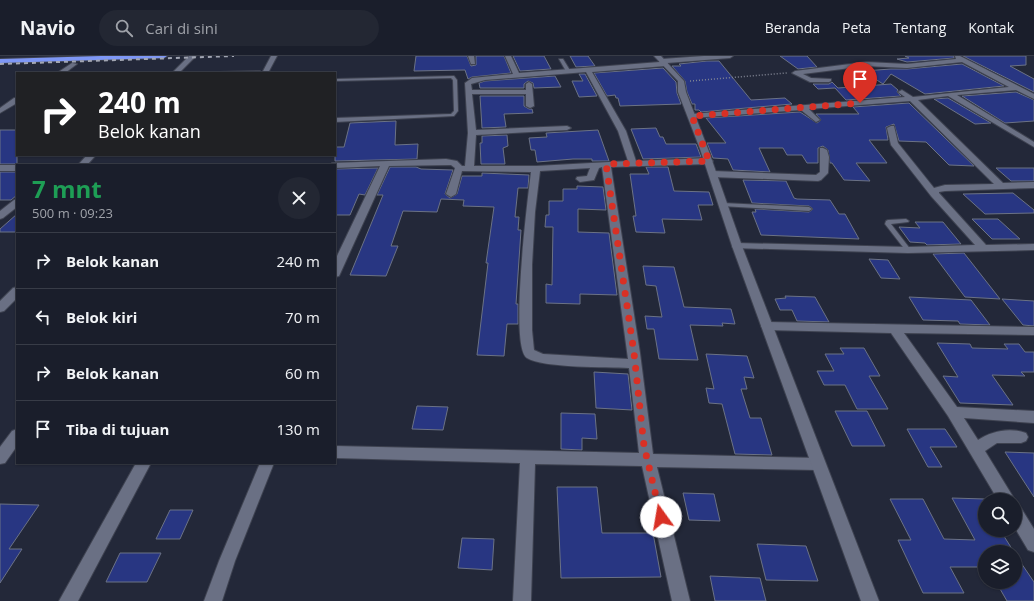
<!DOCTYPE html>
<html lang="id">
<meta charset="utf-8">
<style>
body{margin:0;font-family:"Open Sans",sans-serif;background:#232733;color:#f1f3f6;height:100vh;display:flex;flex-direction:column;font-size:15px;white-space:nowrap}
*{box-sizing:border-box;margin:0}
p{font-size:13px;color:#9fa2a9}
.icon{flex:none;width:22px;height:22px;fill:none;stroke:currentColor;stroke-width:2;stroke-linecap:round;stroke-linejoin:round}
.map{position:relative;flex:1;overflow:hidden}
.side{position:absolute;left:16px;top:108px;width:320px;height:300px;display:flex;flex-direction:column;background:#1a1e2b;border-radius:0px;box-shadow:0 1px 3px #0004,0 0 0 1px #383c47}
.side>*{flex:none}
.hud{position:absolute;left:16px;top:16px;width:320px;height:84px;border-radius:0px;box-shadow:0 1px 3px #0004,0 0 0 1px #383c47;background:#202124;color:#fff;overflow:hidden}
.buttons{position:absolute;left:978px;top:437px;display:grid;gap:8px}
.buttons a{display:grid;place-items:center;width:44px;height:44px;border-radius:50%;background:#1a1e2b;box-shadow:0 1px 3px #0004,0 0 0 1px #383c47;font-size:20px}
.pin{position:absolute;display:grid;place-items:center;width:34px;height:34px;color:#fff;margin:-41px -17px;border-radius:50% 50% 50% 0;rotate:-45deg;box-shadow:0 0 4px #0007}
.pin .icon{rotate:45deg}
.me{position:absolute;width:44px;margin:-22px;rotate:347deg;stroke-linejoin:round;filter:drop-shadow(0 0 3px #0008)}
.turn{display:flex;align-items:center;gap:14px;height:84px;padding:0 16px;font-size:18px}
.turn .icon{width:52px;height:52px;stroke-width:2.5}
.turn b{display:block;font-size:28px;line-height:34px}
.round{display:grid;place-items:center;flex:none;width:42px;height:42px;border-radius:21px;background:#232733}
.overview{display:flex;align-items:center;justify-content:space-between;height:68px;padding:0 16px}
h1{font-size:24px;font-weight:700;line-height:30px;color:#1e9e55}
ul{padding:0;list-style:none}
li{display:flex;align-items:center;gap:12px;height:56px;padding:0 16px;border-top:1px solid #383c47}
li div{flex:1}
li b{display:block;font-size:15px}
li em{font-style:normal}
header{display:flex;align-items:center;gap:24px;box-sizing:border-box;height:56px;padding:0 20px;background:#1a1e2b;border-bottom:1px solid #383c47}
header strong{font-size:19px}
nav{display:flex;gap:22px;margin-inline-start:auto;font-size:14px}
.search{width:280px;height:36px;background:#232733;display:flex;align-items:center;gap:10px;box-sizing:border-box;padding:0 14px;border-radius:22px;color:#9fa2a9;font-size:15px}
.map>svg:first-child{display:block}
.building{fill:#283682;stroke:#6b7285}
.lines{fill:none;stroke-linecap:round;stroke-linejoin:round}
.lane-casing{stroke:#3e4250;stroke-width:2}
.street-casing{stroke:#3e4250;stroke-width:2}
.secondary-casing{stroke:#3e4250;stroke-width:2}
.highway-casing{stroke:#3e4250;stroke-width:2}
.path{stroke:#828694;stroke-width:1.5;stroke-dasharray:1 2;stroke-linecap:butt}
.lane{fill:#6a7084;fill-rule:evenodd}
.street{fill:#6a7084;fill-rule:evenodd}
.secondary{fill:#6a7084;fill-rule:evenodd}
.highway{fill:#7e97f6;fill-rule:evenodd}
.rail{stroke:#a2a6b3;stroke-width:2;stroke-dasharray:4 4;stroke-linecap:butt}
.route{stroke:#d93025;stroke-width:7;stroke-dasharray:0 12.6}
</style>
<header>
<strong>Navio</strong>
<div class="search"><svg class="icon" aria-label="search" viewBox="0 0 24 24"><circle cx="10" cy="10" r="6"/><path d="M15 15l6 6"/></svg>Cari di sini</div>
<nav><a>Beranda</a><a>Peta</a><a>Tentang</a><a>Kontak</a></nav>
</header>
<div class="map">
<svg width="1034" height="545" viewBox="0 0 1034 545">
<rect width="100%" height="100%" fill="#232839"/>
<path class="building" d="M416,0h51l4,10 5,-1v-9h28l7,17 -39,4 -4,2 -3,-9 -51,1z
M513,0h31l7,13 -31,2z
M570,0h18l7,10 -19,1z
M780,0h27l10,11 -19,2z
M905,0h49v2l-47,4 -10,-3 12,-1z
M963,0h63v9l-16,1 24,13v13z
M707,5h12l32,39 34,-2 7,6 -91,8 -2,-2h-4v-6h-3l-5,-12 -2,-11 -13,-15h9l-2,-2z
M962,8l42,22 -79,8 -34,-20 -8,10 -20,-13 28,-2h16z
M663,12l13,14 1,11 4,11 -61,2 -2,-8h-2l-1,-3 -8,1 -13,-23z
M579,18h6l12,22 -18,1 -7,-16h11z
M555,20l6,11 -27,1 -1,-5 -5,-2 -4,3v4h-44l-1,-5 6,-2z
M832,26l6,6 53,-4 7,6 -1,2 4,4 -55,4 -11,-12 -17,1 -5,-5h16z
M1016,36l18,8v21l-29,2 -43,-27z
M480,40h44v10l5,3h3l1,4 -29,1 2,13 -24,1z
M948,42l43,25 -16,1 -41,-25z
M909,47l65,63 -25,-1 -23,-23 -27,-1 -5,-17 -8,3 2,13h-19l18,23h-31l14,18 -26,-1 -12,-17h-2l-2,-13 -5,-4 -5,2v15h-11l-5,-8h-15l-4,-7h-24l11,24 -37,-2 -5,-11 -15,-1 -6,-15h19l-20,-25 94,-6 17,11 4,-3 -5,-6h43l-6,-7z
M396,65l-1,24 23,-1 -1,15 -82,2v-14h9l6,-24z
M656,72l4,9h3l3,7h30l5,13 -58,2 -12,-30z
M0,74h17v34h-17z
M598,74l11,31h-17v-2h-19l-36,3 -2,-12h-4l-2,-12 18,-1 -1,-4z
M507,79l1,11 -5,2 2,16h-24l-1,-21h2v-7z
M390,111h26l5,2 32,1 -8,24 5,4 7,-4 5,-18h20v-3l47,2 -1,13h-10l-3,29h4l-1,13h3l-5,74h2v20h-11l-3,32 -27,-1 11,-92h-2l8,-56 -31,-1 1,-6 -23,-1 -4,13 -34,-1 -12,35h7l-12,30 -36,-1 33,-80h-6z
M646,111h22l6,24 35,1 4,13h-15l4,15 -40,-1 3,14 -29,-1 -3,-16h3l-6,-42h19z
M378,112l-13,27 -6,-1 -9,21h-15v-46z
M996,112h38v13h-23z
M0,116h17v23l-6,5h-11z
M743,124l43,1 8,17 3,1 33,1 9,14h6l14,25 -98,-4 -9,-23h4l-1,-3 54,3 4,-3 -4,-3 -57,-3z
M577,130l26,1 3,23 -28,-1v23l31,1 8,62 -37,-1v10l-34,-1v-19l6,1 1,-58h-8l1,-12h3v-14h14v-12h14z
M1013,137l21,17v3l-49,1 -22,-20z
M17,158v18h-17v-3z
M972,163h26l22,20h-28z
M915,166h28l18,22 -34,1 -2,-2 -15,-1 -11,-15 21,1z
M964,197l36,46 -35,-2 -32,-43z
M869,203l19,1 12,19 -19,-1z
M643,210l31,1 10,40 47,2 4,15 -13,-1 1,3 -33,-1 8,35 -39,-1 -5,-30h-7l-2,-13 17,1 -6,-31 -10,-1z
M785,240l30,1 14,25 -32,-1 -5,-11h-12l-5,-11 11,-1z
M909,241l62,3 19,25 -30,-1 -2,-3 -35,-1z
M1002,243l32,2v25l-11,-1z
M937,287l33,1 2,4 36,1 -4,-5h15l6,8h9v20h-13l4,4 -33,-1 21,30 -53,-2 -17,-27 15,1z
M840,292h24l16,28h-11l19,33h-31l-12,-24h-21l-7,-14h17l-9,-17h19z
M706,298l41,2 7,22 -10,-1 3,12h-6l9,29h11l11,37 -37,-1 -13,-50 -13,-1 -3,-15 8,1z
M594,316l34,2 4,36 -36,-2z
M417,350l31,1 -5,23 -31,-1z
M835,355h32l18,35h-33z
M561,357l34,1 2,25 -15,-1v12l-21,-1z
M907,373h38l12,18h-27l12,20h-14z
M1005,396l29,1v44l-13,-20z
M557,431h40l5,46h51l8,44 -100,1z
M683,437l31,1 6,27 -31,-1z
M952,442l33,1v31h15l14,22h-29v15h-35l14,26h-41l-25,-53h13l-21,-41h33l21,40 31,1z
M0,448l39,1 -30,44h13l-22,34z
M170,454h23l-13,29h-24z
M462,482l32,1 -2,31 -34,-2z
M757,488l49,2 12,35 -52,-1z
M120,497h41l-14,29h-41z
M1015,498l19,28v19h-27l-11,-19h19z
M710,520l50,2 6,23h-51z"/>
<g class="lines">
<defs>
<path id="lane" d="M559,3h4l8,13v1h-4z
M258,15h2v2h-43l2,-1z
M454,20l3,4 1,31 -4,5 -119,6v-4l116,-4 3,-3 -1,-31 -2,-2 -116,3v-2z
M723,147l86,4 3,2 -3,2 -88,-5v-2z
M906,163l3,2 -1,1 -17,2 20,26 -3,2 -2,-1 -21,-27 1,-3 2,-1z"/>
<path id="street" d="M189,0h7l-17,17h-7z
M271,0h6l-9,17h-6z
M468,0h6l1,8h-4z
M505,0h6l8,17 141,-11 -1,-1 3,-2 42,-3h29l-3,2 -63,5 1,1 -3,2 -73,6 34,59 10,30 73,-3 4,3 -4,3 -98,3 29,186 13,101 165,4 5,1 2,5 -2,5 -5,1 -161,-3 33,134h-18l-30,-135 -107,-2 -4,137h-18l7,-138 -185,-5v-12l304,7 -10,-85c-21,-1 -87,0 -102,-10 -18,-11 1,-161 4,-186l-69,-1 -6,23 -5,3 -5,-3 9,-26 -4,-3 -62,1 -49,108 -1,2 -4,1v-17l2,-4 43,-90 -45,2v-3h-4l1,-2 114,-4 11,2 5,5h3l3,-33 -3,-50 7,-5 41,-4zM586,16l32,59 10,30 -92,5h-62l2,-31 91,-5 4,-2 -4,-2 -91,4 -4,-36h54v12l4,2 4,-2 -2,-22 -3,-2 -3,2v6h-54l-1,-6 14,-4zM602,111l26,192 -85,-5 -9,-4 -2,-20v-65l3,-53 5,-41 50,-3 -3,8 -10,1 -1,2 4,3 14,-2 5,-12z
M955,0h5l74,38v5l-18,-9 -59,5 77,47v5l-86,-51 -30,4 85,83 31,-1v6l-89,3 -6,1v1l47,52 48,-1v6l-126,3 -175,-5 -1,-2 1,-2 4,-1 171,4 67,-2 -44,-49 -40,-51 -4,-17 4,-2h3l4,17 36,45 11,-3 49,-1 -84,-83 -101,8 11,11 -4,2 -15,-12 -109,8 -4,-2 4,-2 213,-17 -7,-5 4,-2 11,7 96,-10 -47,-25 -55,6 -41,-2 -63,8 8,4 20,1v2l-2,1h-19l-18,-9 3,-2 71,-9 41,2 49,-5z
M72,7l5,1 -12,9h-8z
M14,42h3v5l-17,10v-5z
M820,92h3l4,2 2,7 -1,16 -7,7 -3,1 -105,-4 -4,-3 4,-3 103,4 4,-3z
M87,99h9l-9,10h-9z
M0,109h17v6h-17z
M17,143v8l-14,11 -3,1v-8l14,-11z
M17,231v11l-13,13 -4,1v-11l13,-13z
M767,266l267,5v8l-130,-2 53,74 77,4v12l-70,-5 14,22c13,-9 32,-13 48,-7l2,4 -2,4 -5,2h-24l-12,8 30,49h-17l-50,-84 -57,-83 -124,-3 -4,-1 -2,-3 2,-3z
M17,373v17l-12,17 -5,1v-17l12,-16z
M136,407h15l-73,138h-19z
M260,407h14l-39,98 -13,40h-18l15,-40z
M1015,450l6,2 13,21v23l-6,-2 -13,-22z"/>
<path id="secondary" d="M654,0h7l23,25 2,11 22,57 34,97 137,355h-18l-129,-355 -32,-97 -22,-57v-11z"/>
<path id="highway" d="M101,0h66l-3,2 -164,5v-4z"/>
</defs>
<use href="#lane" class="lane-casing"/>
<use href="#street" class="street-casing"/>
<use href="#secondary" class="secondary-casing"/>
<use href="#highway" class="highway-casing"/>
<path class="path" d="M690,25l97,-8"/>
<use href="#lane" class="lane"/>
<use href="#street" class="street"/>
<use href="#secondary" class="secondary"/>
<use href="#highway" class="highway"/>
<path class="rail" d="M0,8l234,-8"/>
</g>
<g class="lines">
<path class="route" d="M661,461l-17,-71 -10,-93 -28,-189 103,-3 -17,-45 168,-13"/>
</g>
</svg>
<div class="buttons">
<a><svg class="icon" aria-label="search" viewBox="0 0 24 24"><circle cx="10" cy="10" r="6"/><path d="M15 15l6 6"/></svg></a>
<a><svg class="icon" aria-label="layers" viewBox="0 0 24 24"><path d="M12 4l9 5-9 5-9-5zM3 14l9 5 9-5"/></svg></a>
</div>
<div class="pin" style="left:860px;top:47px;background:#d93025"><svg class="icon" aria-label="arrive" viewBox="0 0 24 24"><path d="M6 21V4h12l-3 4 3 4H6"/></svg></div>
<svg class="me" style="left:661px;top:461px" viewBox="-20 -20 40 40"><circle r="19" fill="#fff"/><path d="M0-13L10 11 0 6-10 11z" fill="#d93025"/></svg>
<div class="hud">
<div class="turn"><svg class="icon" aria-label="right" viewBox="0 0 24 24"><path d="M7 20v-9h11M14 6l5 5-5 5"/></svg><div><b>240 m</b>Belok kanan</div></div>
</div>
<section class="side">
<div class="overview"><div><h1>7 mnt</h1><p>500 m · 09:23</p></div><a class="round"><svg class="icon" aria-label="close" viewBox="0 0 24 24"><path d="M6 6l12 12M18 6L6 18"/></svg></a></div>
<ul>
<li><svg class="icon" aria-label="right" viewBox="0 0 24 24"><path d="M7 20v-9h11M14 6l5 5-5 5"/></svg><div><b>Belok kanan</b></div><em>240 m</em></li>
<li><svg class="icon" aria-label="left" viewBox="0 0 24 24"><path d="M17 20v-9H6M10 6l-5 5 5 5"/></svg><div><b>Belok kiri</b></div><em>70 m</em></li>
<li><svg class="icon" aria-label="right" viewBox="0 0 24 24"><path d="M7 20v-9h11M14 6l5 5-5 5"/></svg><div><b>Belok kanan</b></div><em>60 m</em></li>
<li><svg class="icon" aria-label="arrive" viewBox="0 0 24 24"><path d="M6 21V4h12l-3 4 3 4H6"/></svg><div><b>Tiba di tujuan</b></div><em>130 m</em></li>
</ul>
</section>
</div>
